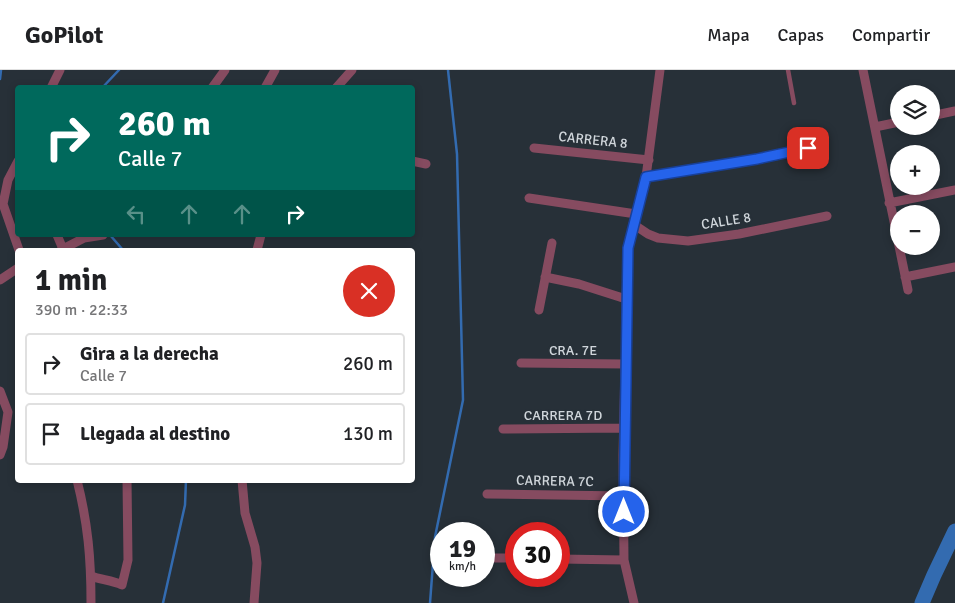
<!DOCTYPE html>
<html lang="es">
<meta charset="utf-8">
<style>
body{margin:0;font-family:Signika,sans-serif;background:#f6f6f6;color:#202124;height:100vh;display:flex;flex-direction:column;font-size:19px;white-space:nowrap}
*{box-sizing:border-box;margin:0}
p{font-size:16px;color:#757577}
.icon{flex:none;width:28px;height:28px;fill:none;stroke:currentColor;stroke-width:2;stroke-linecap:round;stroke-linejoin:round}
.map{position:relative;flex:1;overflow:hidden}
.panel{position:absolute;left:15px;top:178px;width:400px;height:235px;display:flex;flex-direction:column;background:#fff;border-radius:5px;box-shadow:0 2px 8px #0003}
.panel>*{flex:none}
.guide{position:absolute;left:15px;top:15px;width:400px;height:152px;border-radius:5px;box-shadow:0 2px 8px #0003;background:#00695c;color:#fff;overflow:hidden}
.tools{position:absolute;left:890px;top:15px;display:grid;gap:10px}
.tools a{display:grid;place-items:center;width:50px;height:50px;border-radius:50%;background:#fff;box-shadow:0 2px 8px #0003;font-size:25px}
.speed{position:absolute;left:430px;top:452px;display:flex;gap:10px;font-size:25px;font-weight:700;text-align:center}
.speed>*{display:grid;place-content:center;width:65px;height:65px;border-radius:50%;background:#fff;box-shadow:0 2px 8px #0003;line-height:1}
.speed small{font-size:12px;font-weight:400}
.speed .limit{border:8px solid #d22;background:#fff;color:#111}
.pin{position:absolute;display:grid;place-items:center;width:42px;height:42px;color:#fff;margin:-21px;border-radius:10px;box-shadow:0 2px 8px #0006}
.me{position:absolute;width:55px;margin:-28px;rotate:0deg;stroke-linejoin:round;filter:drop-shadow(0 0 4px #0008)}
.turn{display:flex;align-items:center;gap:18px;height:105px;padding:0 20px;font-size:22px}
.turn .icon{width:65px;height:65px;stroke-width:2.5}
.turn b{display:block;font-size:35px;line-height:42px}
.lanes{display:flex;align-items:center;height:48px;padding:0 20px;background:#0003;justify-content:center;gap:25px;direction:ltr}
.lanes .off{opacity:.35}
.round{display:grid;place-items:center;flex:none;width:52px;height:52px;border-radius:26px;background:#f6f6f6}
.summary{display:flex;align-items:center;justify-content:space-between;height:85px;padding:0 20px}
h1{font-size:30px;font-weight:700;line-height:38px}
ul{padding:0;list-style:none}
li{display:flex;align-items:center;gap:15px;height:62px;margin:0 10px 8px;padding:0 10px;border:2px solid #e0e0e0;border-radius:5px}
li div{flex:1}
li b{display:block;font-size:19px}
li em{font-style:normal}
header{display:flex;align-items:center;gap:30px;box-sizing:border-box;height:70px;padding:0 25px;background:#fff;border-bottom:1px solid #e0e0e0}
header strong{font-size:24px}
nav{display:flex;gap:28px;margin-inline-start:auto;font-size:18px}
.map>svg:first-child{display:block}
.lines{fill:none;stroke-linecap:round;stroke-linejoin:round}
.stream{stroke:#336bb0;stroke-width:2.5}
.river{stroke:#336bb0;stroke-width:15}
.service{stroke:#864b60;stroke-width:4.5}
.minor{stroke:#864b60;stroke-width:9}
.route-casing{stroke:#184099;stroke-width:12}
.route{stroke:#2563eb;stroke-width:9}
.labels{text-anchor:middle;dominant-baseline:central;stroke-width:4;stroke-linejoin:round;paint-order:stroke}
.street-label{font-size:14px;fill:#d0d6db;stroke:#273038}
</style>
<header>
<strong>GoPilot</strong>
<nav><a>Mapa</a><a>Capas</a><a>Compartir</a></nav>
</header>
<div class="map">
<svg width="955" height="533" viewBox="0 0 955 533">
<rect width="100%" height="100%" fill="#273038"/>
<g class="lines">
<path class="stream" d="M0,9l1,-9
M102,18l17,-18
M110,165l13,15
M163,533l22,-98 1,-25
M430,533l5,-66 28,-137 -6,-246 -9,-84"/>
<path class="river" d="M922,533l12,-28 21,-44"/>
<path class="service" d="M788,0l6,33"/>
<path class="minor" d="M863,0l36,176
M51,18l9,-18
M212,18l13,-18
M265,18l10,-18
M336,18l16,-18
M931,46l24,-5
M875,57l24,-5
M534,78l115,12
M18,91l-10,19 -5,24 16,46
M412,91l14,3
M646,107l111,-18 51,-11
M529,128l107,16
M889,133l66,-13
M633,154l15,10 10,4 30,3 51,-7 88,-18
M57,165l6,14
M899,176l9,44
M61,180l23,-12 19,-3
M257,180l4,-15
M545,207l34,7 47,15
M905,207l50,-10
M0,210l18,-12
M539,240l13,-67
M521,293l104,1
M0,321l8,21 -5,35 -3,8
M503,359l121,-1
M77,410c11,44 14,78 14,123
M242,410l3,33 10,34 2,16 -3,40
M487,424l137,2
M484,488h32
M559,489l65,1
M91,506c10,4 21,4 31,9l6,-25 -1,-80
M634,533l-10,-43 -1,-105 2,-91 2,-20 -1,-45 2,-51 18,-71 14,-107"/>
</g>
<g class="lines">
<defs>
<path id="route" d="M624,442l4,-264 18,-71 111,-18 51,-11"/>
</defs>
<use href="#route" class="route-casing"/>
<use href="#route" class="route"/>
</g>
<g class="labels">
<g class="street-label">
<text transform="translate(593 70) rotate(6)">CARRERA 8</text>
<text transform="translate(726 151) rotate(-9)">CALLE 8</text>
<text x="573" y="280">CRA. 7E</text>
<text x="563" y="345">CARRERA 7D</text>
<text transform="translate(555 411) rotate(1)">CARRERA 7C</text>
</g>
</g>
</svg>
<div class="tools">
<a><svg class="icon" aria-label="layers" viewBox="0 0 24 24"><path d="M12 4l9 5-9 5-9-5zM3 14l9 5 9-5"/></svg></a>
<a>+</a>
<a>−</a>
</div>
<div class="speed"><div>19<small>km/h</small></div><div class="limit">30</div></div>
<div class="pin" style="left:808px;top:78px;background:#d93025"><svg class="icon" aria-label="arrive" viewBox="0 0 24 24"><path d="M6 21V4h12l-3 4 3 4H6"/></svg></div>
<svg class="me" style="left:624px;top:442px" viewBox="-20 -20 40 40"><circle r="17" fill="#2563eb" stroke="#fff" stroke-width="3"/><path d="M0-11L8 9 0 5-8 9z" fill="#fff"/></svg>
<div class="guide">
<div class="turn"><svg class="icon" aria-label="right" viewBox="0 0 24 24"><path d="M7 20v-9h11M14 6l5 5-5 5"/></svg><div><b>260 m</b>Calle 7</div></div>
<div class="lanes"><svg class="icon off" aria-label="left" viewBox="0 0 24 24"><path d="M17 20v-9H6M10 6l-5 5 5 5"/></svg><svg class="icon off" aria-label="ahead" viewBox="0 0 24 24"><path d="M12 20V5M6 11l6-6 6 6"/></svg><svg class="icon off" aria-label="ahead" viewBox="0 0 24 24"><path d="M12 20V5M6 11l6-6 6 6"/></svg><svg class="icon" aria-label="right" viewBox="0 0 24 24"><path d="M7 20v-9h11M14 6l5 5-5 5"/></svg></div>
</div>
<section class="panel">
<div class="summary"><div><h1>1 min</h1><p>390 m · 22:33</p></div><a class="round" style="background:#d93025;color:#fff"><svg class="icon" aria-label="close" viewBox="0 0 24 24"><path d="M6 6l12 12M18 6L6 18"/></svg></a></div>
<ul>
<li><svg class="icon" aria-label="right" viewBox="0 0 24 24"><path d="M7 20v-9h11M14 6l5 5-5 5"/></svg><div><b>Gira a la derecha</b><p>Calle 7</p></div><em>260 m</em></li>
<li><svg class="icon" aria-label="arrive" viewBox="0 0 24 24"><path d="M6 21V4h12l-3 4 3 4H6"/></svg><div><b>Llegada al destino</b></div><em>130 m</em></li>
</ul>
</section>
</div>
